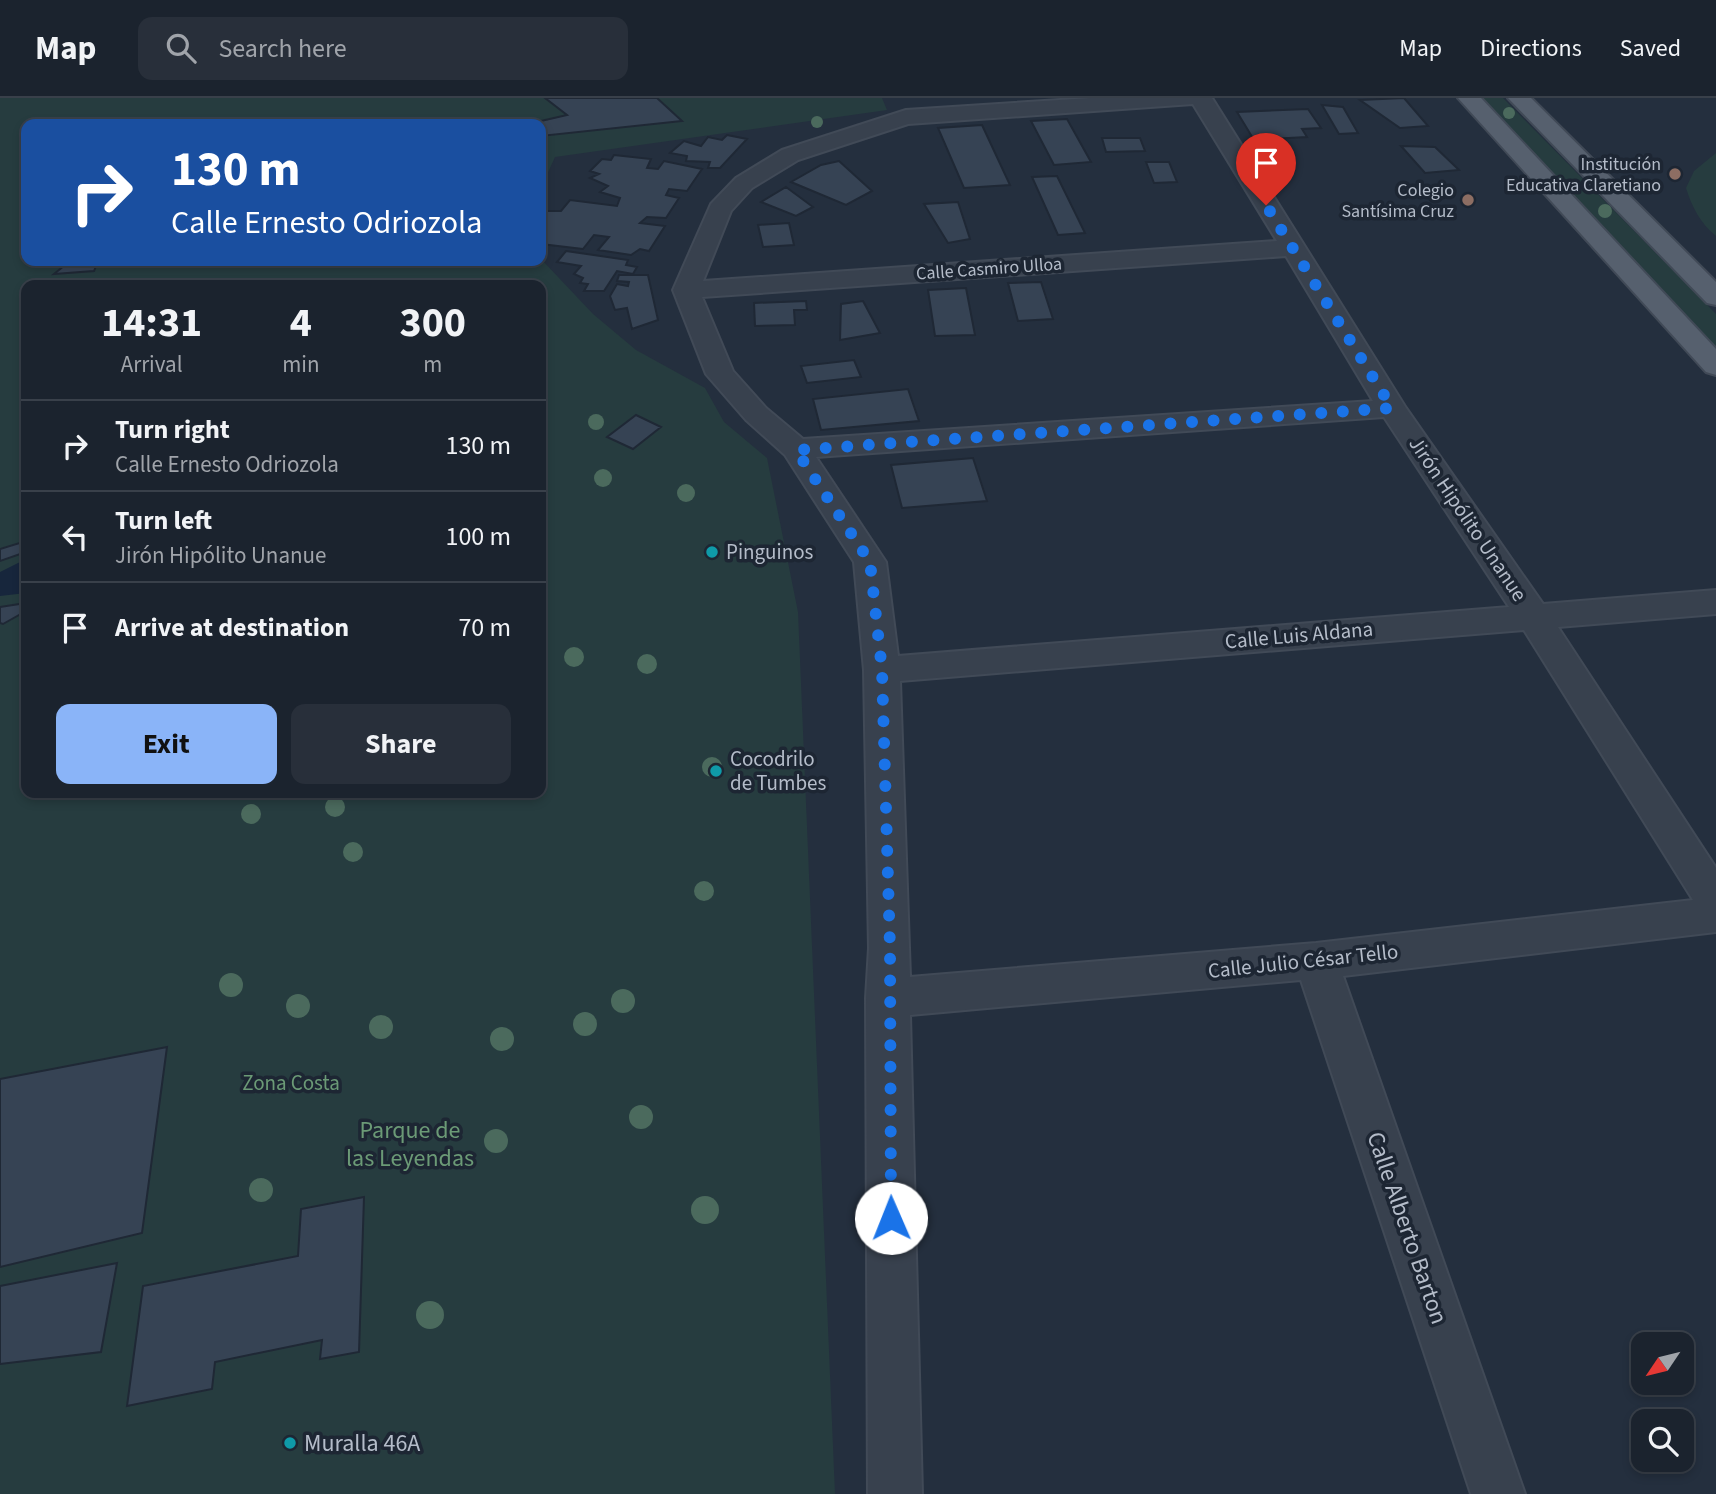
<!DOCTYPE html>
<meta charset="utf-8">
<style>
body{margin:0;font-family:"Source Sans 3",sans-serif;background:#282f3a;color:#f1f3f6;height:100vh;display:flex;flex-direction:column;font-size:26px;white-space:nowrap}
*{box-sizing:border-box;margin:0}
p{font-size:23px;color:#a0a4aa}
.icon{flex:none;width:38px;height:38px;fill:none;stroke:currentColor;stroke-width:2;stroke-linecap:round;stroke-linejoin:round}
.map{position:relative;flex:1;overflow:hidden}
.panel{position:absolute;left:21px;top:182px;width:525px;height:518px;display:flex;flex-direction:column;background:#1b232e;border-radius:14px;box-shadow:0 4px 10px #0003,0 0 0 2px #39404a}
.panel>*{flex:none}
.banner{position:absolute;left:21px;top:21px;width:525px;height:147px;border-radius:14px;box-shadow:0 4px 10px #0003,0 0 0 2px #39404a;background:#1a4fa0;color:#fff;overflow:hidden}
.needle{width:46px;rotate:235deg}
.buttons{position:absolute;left:1631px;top:1234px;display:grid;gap:14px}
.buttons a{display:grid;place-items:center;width:63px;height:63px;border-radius:14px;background:#1b232e;box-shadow:0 4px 10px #0003,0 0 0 2px #39404a;font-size:35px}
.pin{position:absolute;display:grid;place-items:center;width:60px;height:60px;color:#fff;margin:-72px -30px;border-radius:50% 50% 50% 0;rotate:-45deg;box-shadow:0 0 7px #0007}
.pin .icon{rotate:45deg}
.me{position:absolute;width:77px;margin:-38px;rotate:359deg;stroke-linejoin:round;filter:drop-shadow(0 0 5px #0008)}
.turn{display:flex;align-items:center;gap:24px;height:147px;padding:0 35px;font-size:32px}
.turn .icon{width:91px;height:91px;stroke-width:2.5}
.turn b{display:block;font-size:49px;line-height:60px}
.eta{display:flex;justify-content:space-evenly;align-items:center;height:119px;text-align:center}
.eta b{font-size:42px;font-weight:700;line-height:49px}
.cta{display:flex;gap:14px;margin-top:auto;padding:14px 35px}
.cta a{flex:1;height:80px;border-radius:14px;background:#8ab4f8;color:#111;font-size:28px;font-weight:700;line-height:80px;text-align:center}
.cta a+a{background:#282f3a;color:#f1f3f6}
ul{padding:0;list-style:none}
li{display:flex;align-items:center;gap:21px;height:91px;padding:0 35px;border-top:2px solid #39404a}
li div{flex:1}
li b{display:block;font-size:26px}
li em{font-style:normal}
header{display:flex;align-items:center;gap:42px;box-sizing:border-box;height:98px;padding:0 35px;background:#1b232e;border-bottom:2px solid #39404a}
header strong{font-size:33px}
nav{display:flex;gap:38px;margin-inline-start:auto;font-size:24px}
.search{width:490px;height:63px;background:#282f3a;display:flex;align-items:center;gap:18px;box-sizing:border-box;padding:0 24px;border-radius:14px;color:#a0a4aa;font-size:26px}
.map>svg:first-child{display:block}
.green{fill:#263c3f;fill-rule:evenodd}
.water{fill:#17263c}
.building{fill:#364354;stroke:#1f2835;stroke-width:2}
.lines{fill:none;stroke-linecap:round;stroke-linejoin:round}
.minor-casing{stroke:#414a57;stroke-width:4}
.major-casing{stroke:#414a57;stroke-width:4}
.minor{fill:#38414e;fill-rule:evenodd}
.major{fill:#56606e;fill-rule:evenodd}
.tree{fill:#4b6a5d}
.route{stroke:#1a73e8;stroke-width:12;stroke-dasharray:0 21.6}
.education-dot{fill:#8d6e63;stroke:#1d2633;stroke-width:2.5}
.culture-dot{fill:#0f9aa8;stroke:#1d2633;stroke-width:2.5}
.labels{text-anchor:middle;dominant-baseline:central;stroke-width:7;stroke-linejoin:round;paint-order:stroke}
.far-poi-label{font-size:18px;fill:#b4bcc9;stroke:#1d2633;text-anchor:end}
.far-street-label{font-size:18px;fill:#b4bcc9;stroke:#1d2633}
.street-label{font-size:21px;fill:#b4bcc9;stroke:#1d2633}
.poi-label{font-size:21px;fill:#b4bcc9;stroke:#1d2633;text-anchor:start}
.park-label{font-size:21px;fill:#6b9a76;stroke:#1d2633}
.near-park-label{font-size:24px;fill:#6b9a76;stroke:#1d2633}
.near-street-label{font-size:24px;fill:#b4bcc9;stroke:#1d2633}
.near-poi-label{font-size:24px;fill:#b4bcc9;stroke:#1d2633;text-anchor:start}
</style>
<header>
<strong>Map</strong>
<div class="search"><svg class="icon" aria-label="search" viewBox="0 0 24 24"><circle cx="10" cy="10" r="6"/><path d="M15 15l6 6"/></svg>Search here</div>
<nav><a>Map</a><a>Directions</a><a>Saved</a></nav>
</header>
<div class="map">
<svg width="1716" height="1396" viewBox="0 0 1716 1396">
<rect width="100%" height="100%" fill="#242f3e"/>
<path class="green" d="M0,0h882l5,12 -332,47 -14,31v-64h-515v137l515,-2 52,55 43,36 69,38 19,34 43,36 31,154 37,882h-835zM26,187h515v508h-515z
M1472,0h31l213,216v39z
M1716,55v83c-16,-13 -24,-29 -30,-48l8,-17z"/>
<path class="water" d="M26,461v34l-26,3v-24z"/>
<path class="building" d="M545,0h112l25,23 -141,15v-12h-13l39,-9z
M1404,0l24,28 -28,2 -40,-28z
M1322,7l21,2 15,26 -19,1z
M1308,11l13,19 -19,1 5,8 -53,3 -17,-28z
M1067,21l24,43 -37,3 -23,-44z
M982,27l28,60 -46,3 -26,-60z
M727,37l20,4 -27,29h-12l2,-6 -24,-1 1,-5 -17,-3 14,-12 17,5 7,-9 14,3z
M1102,40h38l5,13 -39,1z
M1401,48l34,1 24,23 -34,3z
M614,57l37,4 -4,9 11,1 6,-8 38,8 -15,22 -18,-2 -3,6 13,3 -13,20 -19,-1 -7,6 25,3 -16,25 -9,-2 -9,6 -33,-5 11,-13 -15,-2 -11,14 -42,-5v-28l3,-5h17l9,-11 47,6 3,-8 -20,-6 8,-6 -18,-8 9,-4 -9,-3 12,-12 9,1z
M839,63l33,30 -26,14 -55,-23 30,-17z
M1146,64h23l8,20 -23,1z
M1057,78l28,57 -27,2 -26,-58z
M786,89l27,20 -17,9 -35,-14z
M958,104l12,37 -22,4 -24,-39z
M789,125l5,22 -31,2 -5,-22z
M566,153l62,9 -2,5 11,2 -4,7 -16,-3 -13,20h-20l4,-7 -8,-1 3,-5 -9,-4 7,-8 -24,-4z
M70,163h28l-4,10 -40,3z
M619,177h29l10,45 -26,9 -5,-21 -12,2 -5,-14 7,-12 11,2 1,-4 -12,-1z
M1041,184l12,37 -35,2 -10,-38z
M966,190l9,47 -40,1 -7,-46z
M806,203l1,9h-13l1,15 -40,1 -1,-23z
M863,203l17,32 -40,7 1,-36z
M854,262l7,17 -54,6 -6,-17z
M908,291l11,32 -98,9 -8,-31z
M636,317l25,12 -28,22 -26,-12z
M973,360l14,43 -85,7 -11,-43z
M26,443v11l-26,9v-12z
M26,505v8l-23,13 -3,-1v-16z
M167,949l-25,186 -142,34v-188z
M364,1099l-5,155 -39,7 2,-19 -107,22 -3,27 -85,17 16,-120 155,-30 3,-47z
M117,1165l-16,89 -101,12v-78z"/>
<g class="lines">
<defs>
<path id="minor" d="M1091,0h121l194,310 137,196 173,-14v24l-158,13 158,241v64l-373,44 182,518h-54l-170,-514 -391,35 12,479h-54l-2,-496 3,-50 -5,-278 -10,-108 -69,-107 -39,-35 -40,-46 -33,-84 38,-86 25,-26 46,-28 124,-40zM1193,6l84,137 -574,40 28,-70 21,-23 46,-28 110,-36zM1286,158l87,145 -570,38 -37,-31 -33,-37 -31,-74zM1384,319l125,190 -611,49 -12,-94 -70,-105zM1524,532l169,270 -377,43 -406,34 -10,-296z"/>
<path id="major" d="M1458,0h23l235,251v26l-10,-3z
M1508,0h23l185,184v23l-9,-2z"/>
</defs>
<use href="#minor" class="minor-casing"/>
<use href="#major" class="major-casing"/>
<use href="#minor" class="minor"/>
<use href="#major" class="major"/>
</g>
<g class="tree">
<circle cx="1509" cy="15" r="6"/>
<circle cx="817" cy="24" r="6"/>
<circle cx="1605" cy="113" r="7"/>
<circle cx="596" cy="324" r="8"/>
<circle cx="603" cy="380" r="9"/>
<circle cx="686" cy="395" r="9"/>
<circle cx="574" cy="559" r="10"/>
<circle cx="647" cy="566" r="10"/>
<circle cx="712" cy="669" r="10"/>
<circle cx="335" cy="709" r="10"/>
<circle cx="251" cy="716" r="10"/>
<circle cx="353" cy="754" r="10"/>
<circle cx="704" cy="793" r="10"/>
<circle cx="231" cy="887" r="12"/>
<circle cx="623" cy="903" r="12"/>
<circle cx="298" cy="908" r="12"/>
<circle cx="585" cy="926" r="12"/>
<circle cx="381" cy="929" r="12"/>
<circle cx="502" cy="941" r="12"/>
<circle cx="641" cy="1019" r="12"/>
<circle cx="496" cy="1043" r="12"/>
<circle cx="261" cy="1092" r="12"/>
<circle cx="705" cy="1112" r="14"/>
<circle cx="430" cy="1217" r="14"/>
</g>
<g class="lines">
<path class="route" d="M891,1120l-1,-270 -8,-278 -12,-108 -74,-112 596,-42 -126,-203"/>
</g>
<g class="education-dot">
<circle cx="1675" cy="76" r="7"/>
<circle cx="1468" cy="102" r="7"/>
</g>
<g class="culture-dot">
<circle cx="712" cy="454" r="7"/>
<circle cx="716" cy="673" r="7"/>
<circle cx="290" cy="1345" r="7"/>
</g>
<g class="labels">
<g class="far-poi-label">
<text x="1661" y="66">Institución<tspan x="1661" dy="21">Educativa Claretiano</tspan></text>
<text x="1454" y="92">Colegio<tspan x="1454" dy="21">Santísima Cruz</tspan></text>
</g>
<g class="far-street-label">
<text transform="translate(989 171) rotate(-4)">Calle Casmiro Ulloa</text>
</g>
<g class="street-label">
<text transform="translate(1468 421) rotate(56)">Jirón Hipólito Unanue</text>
<text transform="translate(1299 537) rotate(-5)">Calle Luis Aldana</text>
<text transform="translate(1303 863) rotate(-6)">Calle Julio César Tello</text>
</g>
<g class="poi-label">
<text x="726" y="454">Pinguinos</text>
<text x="730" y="661">Cocodrilo<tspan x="730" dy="24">de Tumbes</tspan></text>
</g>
<g class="park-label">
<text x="291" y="985">Zona Costa</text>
</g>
<g class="near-park-label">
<text x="410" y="1032">Parque de<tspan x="410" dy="28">las Leyendas</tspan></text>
</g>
<g class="near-street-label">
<text transform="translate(1407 1130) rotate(71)">Calle Alberto Barton</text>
</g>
<g class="near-poi-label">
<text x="304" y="1345">Muralla 46A</text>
</g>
</g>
</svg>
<div class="buttons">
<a><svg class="needle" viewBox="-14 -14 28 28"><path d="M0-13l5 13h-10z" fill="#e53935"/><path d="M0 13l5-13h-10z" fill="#a0a4aa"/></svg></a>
<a><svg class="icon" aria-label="search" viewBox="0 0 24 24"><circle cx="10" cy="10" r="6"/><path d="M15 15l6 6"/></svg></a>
</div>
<div class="pin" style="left:1266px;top:107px;background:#d93025"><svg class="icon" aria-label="arrive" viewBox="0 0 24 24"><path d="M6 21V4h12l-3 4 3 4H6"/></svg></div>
<svg class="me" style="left:891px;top:1120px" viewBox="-20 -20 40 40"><circle r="19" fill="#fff"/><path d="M0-13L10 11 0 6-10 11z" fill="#1a73e8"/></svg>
<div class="banner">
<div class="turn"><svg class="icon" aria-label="right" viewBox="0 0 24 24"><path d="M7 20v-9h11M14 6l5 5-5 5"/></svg><div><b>130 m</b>Calle Ernesto Odriozola</div></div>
</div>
<section class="panel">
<div class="eta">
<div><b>14:31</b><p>Arrival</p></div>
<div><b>4</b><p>min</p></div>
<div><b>300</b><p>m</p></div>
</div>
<ul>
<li><svg class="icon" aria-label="right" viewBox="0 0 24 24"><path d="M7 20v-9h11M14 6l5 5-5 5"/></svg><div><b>Turn right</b><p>Calle Ernesto Odriozola</p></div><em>130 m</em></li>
<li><svg class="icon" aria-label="left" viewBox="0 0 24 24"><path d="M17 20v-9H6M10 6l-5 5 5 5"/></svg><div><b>Turn left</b><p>Jirón Hipólito Unanue</p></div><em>100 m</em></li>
<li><svg class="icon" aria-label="arrive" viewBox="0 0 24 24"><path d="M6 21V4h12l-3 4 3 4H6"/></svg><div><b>Arrive at destination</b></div><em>70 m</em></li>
</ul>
<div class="cta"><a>Exit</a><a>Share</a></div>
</section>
</div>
